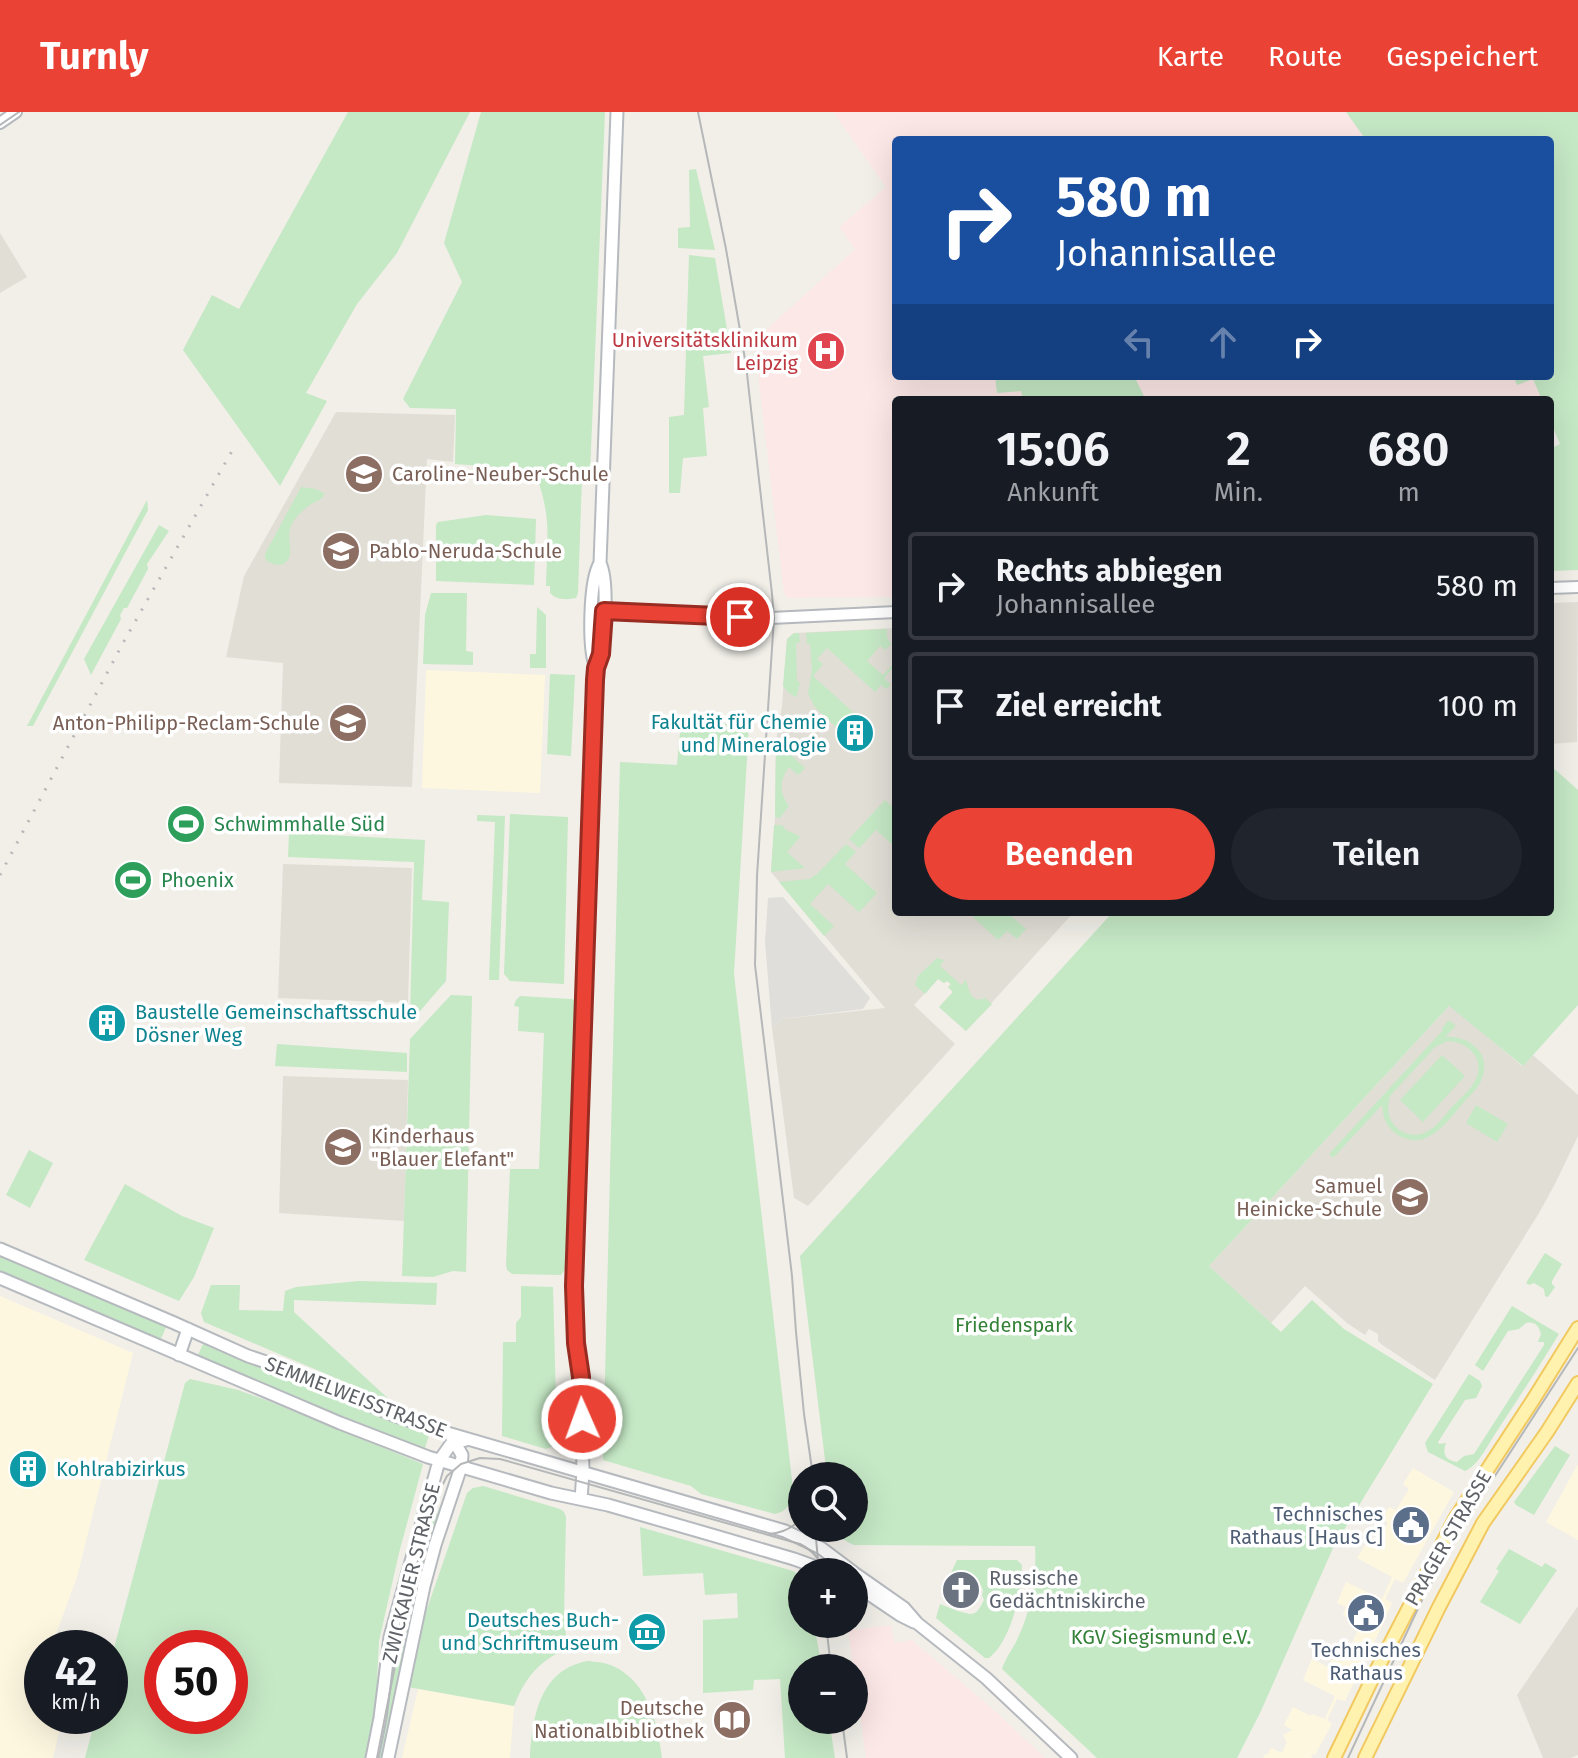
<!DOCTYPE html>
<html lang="de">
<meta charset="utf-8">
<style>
body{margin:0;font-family:"Fira Sans",sans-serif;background:#20242c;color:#f1f3f6;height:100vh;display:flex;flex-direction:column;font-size:30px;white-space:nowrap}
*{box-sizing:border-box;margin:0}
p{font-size:26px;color:#9ea1a6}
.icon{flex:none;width:44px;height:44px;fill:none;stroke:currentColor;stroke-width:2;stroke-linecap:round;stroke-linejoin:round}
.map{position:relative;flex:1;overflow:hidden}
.panel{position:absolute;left:892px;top:284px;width:662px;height:520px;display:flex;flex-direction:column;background:#171b24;border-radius:8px;box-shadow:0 8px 32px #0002}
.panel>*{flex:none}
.hud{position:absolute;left:892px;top:24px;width:662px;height:244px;border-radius:8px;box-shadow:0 8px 32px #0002;background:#1a4fa0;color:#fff;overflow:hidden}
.buttons{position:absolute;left:788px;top:1350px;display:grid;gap:16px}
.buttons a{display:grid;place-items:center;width:80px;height:80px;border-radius:50%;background:#171b24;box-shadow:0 8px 32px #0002;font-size:40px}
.speed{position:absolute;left:24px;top:1518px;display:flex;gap:16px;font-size:40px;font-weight:700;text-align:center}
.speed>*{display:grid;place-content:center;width:104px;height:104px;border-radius:50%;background:#171b24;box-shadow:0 8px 32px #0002;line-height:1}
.speed small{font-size:20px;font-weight:400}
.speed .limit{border:12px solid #d22;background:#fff;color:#111}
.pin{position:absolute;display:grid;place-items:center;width:68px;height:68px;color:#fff;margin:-34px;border:4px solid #fff;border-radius:50%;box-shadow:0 2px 8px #0007}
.me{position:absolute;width:88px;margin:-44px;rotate:358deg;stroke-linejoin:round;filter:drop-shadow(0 0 6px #0008)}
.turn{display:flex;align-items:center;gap:28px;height:168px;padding:0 32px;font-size:36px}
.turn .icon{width:104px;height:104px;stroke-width:2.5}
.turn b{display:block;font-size:56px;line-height:68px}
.lanes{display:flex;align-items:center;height:76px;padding:0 32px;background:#0003;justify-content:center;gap:40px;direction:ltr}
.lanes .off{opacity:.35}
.eta{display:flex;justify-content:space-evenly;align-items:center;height:136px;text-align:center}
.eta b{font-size:48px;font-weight:600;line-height:56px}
.primary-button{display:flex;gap:16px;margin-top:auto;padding:16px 32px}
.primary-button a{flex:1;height:92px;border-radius:48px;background:#ea4335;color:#fff;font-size:32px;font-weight:600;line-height:92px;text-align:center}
.primary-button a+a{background:#20242c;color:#f1f3f6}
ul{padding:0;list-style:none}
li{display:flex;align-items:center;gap:24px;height:108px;margin:0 16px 12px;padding:0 16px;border:4px solid #363941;border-radius:8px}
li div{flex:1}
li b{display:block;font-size:30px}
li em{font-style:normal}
header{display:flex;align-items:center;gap:48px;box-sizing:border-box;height:112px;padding:0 40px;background:#ea4335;color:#fff}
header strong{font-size:38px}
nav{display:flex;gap:44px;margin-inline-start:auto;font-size:28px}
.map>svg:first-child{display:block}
.commercial{fill:#fef7e0}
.industrial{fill:#e0deda}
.education{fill:#e1ded6}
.medical{fill:#fce8e6}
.green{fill:#c5e8c5;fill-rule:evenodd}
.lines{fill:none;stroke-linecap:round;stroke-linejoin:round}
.tertiary-casing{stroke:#b5b8bc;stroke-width:14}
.secondary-casing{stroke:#b6babf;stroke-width:15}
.primary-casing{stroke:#f2c960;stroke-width:16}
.tertiary{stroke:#fff;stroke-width:10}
.secondary{stroke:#fff;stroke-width:11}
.primary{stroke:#fff2af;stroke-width:12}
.tram{stroke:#b6b7b8;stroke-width:2}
.rail{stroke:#b6b7b8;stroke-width:3;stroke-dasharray:2 10;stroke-linecap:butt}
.route-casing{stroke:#982c22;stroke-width:20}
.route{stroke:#ea4335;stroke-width:14}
.labels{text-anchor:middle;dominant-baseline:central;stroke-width:7;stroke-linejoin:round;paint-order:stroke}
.health-label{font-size:20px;fill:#be3a42;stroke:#fff;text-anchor:end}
.education-label{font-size:20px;fill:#785e54;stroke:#fff;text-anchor:start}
.culture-label{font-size:20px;fill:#0d838f;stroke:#fff;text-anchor:end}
.leisure-label{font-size:20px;fill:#27864d;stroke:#fff;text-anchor:start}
.park-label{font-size:20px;fill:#348238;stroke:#fff}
.street-label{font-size:20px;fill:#5f6368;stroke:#fff}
.service-label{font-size:20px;fill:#4e5e75;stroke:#fff;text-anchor:end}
.worship-label{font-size:20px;fill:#5b616d;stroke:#fff;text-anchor:start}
</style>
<header>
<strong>Turnly</strong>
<nav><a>Karte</a><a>Route</a><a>Gespeichert</a></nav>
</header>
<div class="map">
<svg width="1578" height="1646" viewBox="0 0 1578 1646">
<rect width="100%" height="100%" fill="#f1efe8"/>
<path class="commercial" d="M426,558l119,5 -5,118 -118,-5z
M0,1184l133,57 -56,224 -26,71h-9v68h21l-10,42h-53z
M1578,1352v76l-32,-18z
M1413,1356l41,24 -51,91 -8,-4 -10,20 7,4 -7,17 -40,81 -8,-2 -10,21 5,4 -17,31 -3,-1 -1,2 2,2h-49l-1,-3 5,-1 3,-6 11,5 5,-11 -4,-7 9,-5 -8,-5 9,-18 18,9 1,-2 13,5 10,-23 -32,-16 9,-21 16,8 5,-9 10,4 17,-36 -17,-11 3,-8 -9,-4 9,-21 36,17 10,-22 -35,-19 10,-16 6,3 15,-22 -6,-5 7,-11 7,3 13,-21 -6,-5z
M418,1577l96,17 -4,52h-108z"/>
<path class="industrial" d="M783,785l87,101 -7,11 -82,10 -9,9 -7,-86 3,-44z"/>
<path class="education" d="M0,121l27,44 -27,16z
M336,300l119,3 -2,47 -26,-3 -15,328 -133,-4 4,-120 -57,-6 18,-81z
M1578,490l-1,140 -27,2v-141z
M896,516v284h178l-108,119 -27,-24 14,-15 -5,-5 3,-3 -4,-3 -3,2 -6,-4 -24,26 41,39 -147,162 -14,-8 -22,-170 9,-9 104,-11 -114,-136 4,-55 1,-76 6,-35 5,-67 7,-6z
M283,752l129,4 -4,135 -130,-5z
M1450,893l72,61 11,-11 45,40v41l-23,48 -16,29 -104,167 -54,-36 -3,-3v-7l-9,-5 -4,6 -18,-12 -42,-37 -34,37 -62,-57z
M283,964l125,4 -4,141 -125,-8z
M1578,1494v149l-7,3h-28l-26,-63z"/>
<path class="medical" d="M833,0h513l20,28h-470v236h617l4,9 16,-6 9,21h-646v197l-108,1 -4,-5 -30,-252 101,-92 -16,-22 47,-40z
M891,1513l3,18 18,-3 83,71 50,47h-179l-18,-128z"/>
<path class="green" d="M348,0h122l-73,141 -40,51 -51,89 21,8 -47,85 -97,-136 29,-55 27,14z
M481,0h124l-15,362 -135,-10 1,-55 -46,-1 -7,-9 59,-117 -18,-39z
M1346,0h232v458l-28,1v-122l10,-5 -10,-24v-20h-8l-9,-21 -16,6 -4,-9h37v-236h-184z
M696,57l19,81 -37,-2v-20l12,-1 -1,-57z
M689,143l26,3 16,95 -28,3 6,51 -6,1 4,48 -24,2 -3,35h-11v-76l15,-2z
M995,264h139l12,24h-123l-2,-9 -24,2z
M544,364l38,2 -4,115 -2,5c-9,2 -20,2 -26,-5v-7h-4c1,-41 6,-68 -9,-108z
M301,375l15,2 8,4 -1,5c-13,6 -22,12 -30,24 -7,11 -2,20 -3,32 -2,14 -17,13 -25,5v-5z
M147,388l1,10 -115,216h-6z
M486,403l50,4 -2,66 -98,-4v-56l2,-3z
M159,413l10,6 -22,33 1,5 -21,39h-3l-4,7 1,4 -30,56 -7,-16z
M431,481h36l-1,58 7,1v13l-50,-1 2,-49z
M537,495l9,8v53h-16v-14h6z
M887,517v8l4,7 -6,6 -5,-4 -13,15 16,14 13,-14v3l-12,14 7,7 -5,4 -5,-4 -6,7 -48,-44 -10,11 6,5 -10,12 42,38 -15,17 -25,-24 -7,-13 4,-24 -2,-26h-3l-1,-11z
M794,521h5l1,9 -4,2 1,37 3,1 -3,14 -2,1 -7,-5 -5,-6 4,-47z
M550,562l25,1 -4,81 -24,-2z
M681,610l68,3 -15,249 59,515c-2,13 -4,22 -18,25l-74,-20 -10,-8 -88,-26 17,-698 57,3z
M776,629l29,27 -7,7 -9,-8c-10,13 -10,26 0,39l-9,12 -5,-1z
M1550,653l28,25v215l-55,61 -74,-60 -240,260 72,66 31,-32 32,29 89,55 -100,164 -73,165 -23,45h-140l-95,-89c3,-10 10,-19 15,-29 14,-29 20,-62 18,-94l-181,-1c-9,-4 -15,-8 -20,-17h20v-52h-27l-27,-220 313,-344h437z
M885,688l11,10v38l-20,-18 -17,18 -10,-9z
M510,702l58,3 -4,167 -54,-3 -6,-7z
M477,703l28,1 -6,164h-10l6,-158 -18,-1z
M774,713h8c5,9 12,6 18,12l-13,15 18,16 -34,4z
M289,721l136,7 -3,60 27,2 -3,79 -32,37 -4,-1 4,-155 -126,-5z
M846,732l10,8 -11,12 32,29 -18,19 -31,-28 -18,20 24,22 -10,10 -45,-54 31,-3 8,-6z
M977,800h30l19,17 -9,10 -10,-8 -9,9 -25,-23z
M937,846l7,2 -4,6 21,19 5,-5c3,10 5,24 19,18l7,6 -26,27 -27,-24 14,-15 -5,-5 3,-3 -4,-3 -3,2 -6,-4 -13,15 -10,-9 3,-9z
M451,883l21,1 -6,276 -13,-1 -20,6 -31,-1 8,-237z
M520,884l51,3 3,1 1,5 -9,263 -5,7 -49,-1 -5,-4 -1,-5 4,-96h29l5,-136 -26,-2 1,-24 -5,-1 2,-6z
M1449,908l7,6 -11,11c23,-2 47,16 37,41 -3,10 -12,17 -19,25 -10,12 -21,27 -35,34 -15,8 -35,0 -42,-15 -3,-5 -3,-12 -4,-17l-49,53 -4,-4 114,-124 -1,-2zM1448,929c20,1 37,17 28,38 -5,11 -17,20 -25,29 -7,8 -16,21 -27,25 -10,4 -22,1 -29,-7 -8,-9 -8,-19 -5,-30l45,-49z
M277,932l130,9v19l-132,-6z
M1442,943l23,21 -42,46 -23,-22z
M1476,993l32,19 -11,18 -31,-19z
M29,1038l24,13 -23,45 -24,-13z
M125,1072l57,32 32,12 -20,49 -15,24 -95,-41z
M1545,1141l17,11 -10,17v3l3,3 -7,10 -3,-1 -1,-7 -10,-6 -5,2 -3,-2z
M0,1142l167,71 -7,16 -160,-68z
M359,1169l78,2 -1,22 -142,-5v12l98,90 -188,-80 -3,-9 10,-28h29l-1,25 44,1 2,-20 11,-4z
M521,1174l32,1 4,151c-1,7 -5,9 -11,11l-44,-13 1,-94h13v-19l5,-6z
M1512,1194l47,28c-20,33 -41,65 -62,97 -9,13 -18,34 -32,40l-37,-19 -3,-9 44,-69 11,7 2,5 -6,12 -11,2 -27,42 1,2 7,-1c-4,11 -1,17 11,19l7,-6 10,-2 70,-109v-3h-6l3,-8c-2,-8 -6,-13 -15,-11l-7,6 -11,2 -25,40 -8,-6z
M203,1232l39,17 38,12 150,59 -6,19 -51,-20 -176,-74z
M190,1267l48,11 28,10 157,64 -24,89 -20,88 -3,61 -8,56h-283l11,-42h14v-53l75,-280zM162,1536h68v68h-68z
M1555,1334l15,9 -36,60 -18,-10 -2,-3z
M449,1372l-38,143 -3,-1 -2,8 -10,-6 33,-116 8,2z
M483,1374l77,23 4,3 2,5 -2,100 3,30c-8,6 -16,9 -23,15 -15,12 -23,26 -30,44l-106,-19 9,-49 50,-145 6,-5z
M640,1415l153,44 9,6v47h12l8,44h-20v52h27l6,38h-50l-5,-79 -26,1 -1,10 -50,3v-73l35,-2 -1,-25 -32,2 -2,-22 -60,3z
M1509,1437l33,18 3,-4 12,7 -37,54 -40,-22 19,-31 -3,-2z
M957,1448h60l5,5c-1,28 -10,74 -33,93h-4l-49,-40 4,-14c7,3 25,10 31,10 7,0 10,-9 13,-14l-2,-5 1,-5 -3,-6 -7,-1v-2h-5v-2l-1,2 -5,-2v-2l-1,2 -4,-3 -7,-1z
M398,1522l11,5 -11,43 -14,76h-9l18,-118h3z
M588,1549c8,1 17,1 25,5 35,16 45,58 49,92h-132c2,-41 10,-89 58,-97z"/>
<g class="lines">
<defs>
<path id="tertiary" d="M0,11l16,-11
M1550,476l28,-1
M604,499l167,7 125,-6"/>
<path id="secondary" d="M596,556c-8,-19 -7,-87 4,-105
M0,1137l172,73 76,34 24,8 124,52 41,14 348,101 36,17 32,24
M0,1166l340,145 88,34 123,36 57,12 104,30 82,24 36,13
M179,1243l9,-26
M581,1387l2,-27 -2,-95 -5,-34 -2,-57 22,-618c9,-19 13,-86 4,-105l17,-451
M854,1461l50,35 13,15 69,55 85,80
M854,1472l46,31 14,7
M372,1646l8,-40 10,-81 49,-176 12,-17 15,-4
M388,1646l36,-172 11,-41 26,-78 1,-12 -11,-19"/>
<path id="primary" d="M1334,1646l41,-85 80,-154 78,-119 45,-72
M1365,1646l74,-151 44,-84 64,-91 31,-49"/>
</defs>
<use href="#tertiary" class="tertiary-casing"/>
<use href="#secondary" class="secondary-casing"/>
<use href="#primary" class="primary-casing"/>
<use href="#tertiary" class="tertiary"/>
<use href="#secondary" class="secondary"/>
<use href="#primary" class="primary"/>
<path class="tram" d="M698,0l28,137 20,116 26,229 2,24 -17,258 -2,89 37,311 4,56 8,82 9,62
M0,13l19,-13
M815,1416l3,32
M769,1422c13,-1 24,-6 33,-16
M826,1512l5,44
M842,1608l5,38
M377,1646l30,-154 26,-100 14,-28 14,-12 19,-6 20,1 300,85c13,7 19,13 23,28
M1348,1646l74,-158 43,-78 113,-174"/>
<path class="rail" d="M0,763l123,-232 109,-192"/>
</g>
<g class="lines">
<defs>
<path id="route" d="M582,1307l-1,-42 -5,-34 -2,-57 21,-606 1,-12 5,-14 3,-43 136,6"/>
</defs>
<use href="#route" class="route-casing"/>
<use href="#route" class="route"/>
</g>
<defs>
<symbol id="hospital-disc" viewBox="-11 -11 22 22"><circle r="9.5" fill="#e0444e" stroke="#fff"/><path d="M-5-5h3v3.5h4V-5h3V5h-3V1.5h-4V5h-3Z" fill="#fff"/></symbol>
<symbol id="school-disc" viewBox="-11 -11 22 22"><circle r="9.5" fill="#8d6e63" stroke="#fff"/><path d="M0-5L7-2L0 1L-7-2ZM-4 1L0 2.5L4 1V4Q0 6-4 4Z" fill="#fff"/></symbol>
<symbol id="building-disc" viewBox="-11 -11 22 22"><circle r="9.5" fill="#0f9aa8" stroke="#fff"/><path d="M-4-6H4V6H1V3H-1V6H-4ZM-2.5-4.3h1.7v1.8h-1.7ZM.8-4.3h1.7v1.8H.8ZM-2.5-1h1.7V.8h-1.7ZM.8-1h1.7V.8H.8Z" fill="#fff"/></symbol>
<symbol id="stadium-disc" viewBox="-11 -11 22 22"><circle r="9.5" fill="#2e9e5b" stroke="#fff"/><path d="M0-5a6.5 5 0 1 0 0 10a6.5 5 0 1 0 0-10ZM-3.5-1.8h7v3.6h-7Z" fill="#fff"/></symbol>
<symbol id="civic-disc" viewBox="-11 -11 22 22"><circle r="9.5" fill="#5c6f8a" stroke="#fff"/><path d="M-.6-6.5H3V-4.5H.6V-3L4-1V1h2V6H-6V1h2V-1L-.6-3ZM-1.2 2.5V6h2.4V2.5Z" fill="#fff"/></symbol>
<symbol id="church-disc" viewBox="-11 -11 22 22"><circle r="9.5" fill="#6b7280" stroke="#fff"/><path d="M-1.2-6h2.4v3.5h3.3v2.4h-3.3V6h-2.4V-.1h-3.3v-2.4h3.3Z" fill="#fff"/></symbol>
<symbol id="museum-disc" viewBox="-11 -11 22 22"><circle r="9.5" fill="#0f9aa8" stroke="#fff"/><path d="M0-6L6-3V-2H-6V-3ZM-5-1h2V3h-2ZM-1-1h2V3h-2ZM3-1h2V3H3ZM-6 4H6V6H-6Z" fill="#fff"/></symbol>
<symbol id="library-disc" viewBox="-11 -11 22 22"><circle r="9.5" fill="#8d6e63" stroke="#fff"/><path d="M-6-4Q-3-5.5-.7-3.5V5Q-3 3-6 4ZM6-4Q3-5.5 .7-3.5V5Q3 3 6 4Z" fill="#fff"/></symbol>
</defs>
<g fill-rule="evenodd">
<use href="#hospital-disc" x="804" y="217" width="44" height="44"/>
<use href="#school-disc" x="342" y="340" width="44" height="44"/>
<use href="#school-disc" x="319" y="417" width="44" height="44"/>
<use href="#school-disc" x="326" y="589" width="44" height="44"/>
<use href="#building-disc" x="833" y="599" width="44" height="44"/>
<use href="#stadium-disc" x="164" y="690" width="44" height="44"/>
<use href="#stadium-disc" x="111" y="746" width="44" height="44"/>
<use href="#building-disc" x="85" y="889" width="44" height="44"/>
<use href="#school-disc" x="321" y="1013" width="44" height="44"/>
<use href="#school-disc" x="1388" y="1063" width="44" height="44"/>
<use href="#building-disc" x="6" y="1335" width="44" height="44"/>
<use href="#civic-disc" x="1389" y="1391" width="44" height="44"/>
<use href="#church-disc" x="939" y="1456" width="44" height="44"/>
<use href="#civic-disc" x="1344" y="1479" width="44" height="44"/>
<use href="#museum-disc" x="625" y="1498" width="44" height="44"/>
<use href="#library-disc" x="710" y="1586" width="44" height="44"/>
</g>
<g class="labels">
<g class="health-label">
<text x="798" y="228">Universitätsklinikum<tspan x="798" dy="23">Leipzig</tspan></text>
</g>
<g class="education-label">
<text x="392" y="362">Caroline-Neuber-Schule</text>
<text x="369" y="439">Pablo-Neruda-Schule</text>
<text x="320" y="611" text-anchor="end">Anton-Philipp-Reclam-Schule</text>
<text x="371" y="1024">Kinderhaus<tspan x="371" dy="23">"Blauer Elefant"</tspan></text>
<text x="1382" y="1074" text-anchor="end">Samuel<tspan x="1382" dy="23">Heinicke-Schule</tspan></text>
<text x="704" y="1596" text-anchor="end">Deutsche<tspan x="704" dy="23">Nationalbibliothek</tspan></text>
</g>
<g class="culture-label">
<text x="827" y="610">Fakultät für Chemie<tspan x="827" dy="23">und Mineralogie</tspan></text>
<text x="135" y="900" text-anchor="start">Baustelle Gemeinschaftsschule<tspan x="135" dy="23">Dösner Weg</tspan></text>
<text x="56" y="1357" text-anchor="start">Kohlrabizirkus</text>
<text x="619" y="1508">Deutsches Buch-<tspan x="619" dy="23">und Schriftmuseum</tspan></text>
</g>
<g class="leisure-label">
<text x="214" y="712">Schwimmhalle Süd</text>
<text x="161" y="768">Phoenix</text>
</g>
<g class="park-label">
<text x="1014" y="1213">Friedenspark</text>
<text x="1161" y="1525">KGV Siegismund e.V.</text>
</g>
<g class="street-label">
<text transform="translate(356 1285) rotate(21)">SEMMELWEISSTRASSE</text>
<text transform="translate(1448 1426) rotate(-60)">PRAGER STRASSE</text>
<text transform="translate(411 1461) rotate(-76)">ZWICKAUER STRASSE</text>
</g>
<g class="service-label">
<text x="1383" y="1402">Technisches<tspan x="1383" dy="23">Rathaus [Haus C]</tspan></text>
<text x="1366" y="1538" text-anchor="middle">Technisches<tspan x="1366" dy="23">Rathaus</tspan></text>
</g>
<g class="worship-label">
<text x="989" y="1466">Russische<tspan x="989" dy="23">Gedächtniskirche</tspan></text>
</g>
</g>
</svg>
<div class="buttons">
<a><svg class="icon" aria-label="search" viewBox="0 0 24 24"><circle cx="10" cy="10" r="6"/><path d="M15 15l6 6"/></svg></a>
<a>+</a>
<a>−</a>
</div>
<div class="speed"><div>42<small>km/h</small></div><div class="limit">50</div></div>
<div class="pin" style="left:740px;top:505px;background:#d93025"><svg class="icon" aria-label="arrive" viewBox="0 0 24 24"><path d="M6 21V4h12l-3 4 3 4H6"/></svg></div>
<svg class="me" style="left:582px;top:1307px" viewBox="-20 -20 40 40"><circle r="17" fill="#ea4335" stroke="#fff" stroke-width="3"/><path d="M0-11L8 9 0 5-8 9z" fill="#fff"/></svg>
<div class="hud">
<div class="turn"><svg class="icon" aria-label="right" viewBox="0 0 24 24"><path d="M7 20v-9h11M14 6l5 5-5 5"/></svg><div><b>580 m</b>Johannisallee</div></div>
<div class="lanes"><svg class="icon off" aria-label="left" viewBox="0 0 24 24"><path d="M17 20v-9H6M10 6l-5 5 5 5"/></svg><svg class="icon off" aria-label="ahead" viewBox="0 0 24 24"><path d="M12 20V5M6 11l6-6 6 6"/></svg><svg class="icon" aria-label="right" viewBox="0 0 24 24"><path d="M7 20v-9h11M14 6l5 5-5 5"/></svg></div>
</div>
<section class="panel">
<div class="eta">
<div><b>15:06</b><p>Ankunft</p></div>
<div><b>2</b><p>Min.</p></div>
<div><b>680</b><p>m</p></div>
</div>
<ul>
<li><svg class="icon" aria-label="right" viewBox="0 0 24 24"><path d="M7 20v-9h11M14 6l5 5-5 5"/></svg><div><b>Rechts abbiegen</b><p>Johannisallee</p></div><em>580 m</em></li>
<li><svg class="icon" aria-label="arrive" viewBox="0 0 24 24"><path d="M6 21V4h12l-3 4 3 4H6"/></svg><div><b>Ziel erreicht</b></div><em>100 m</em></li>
</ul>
<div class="primary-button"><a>Beenden</a><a>Teilen</a></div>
</section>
</div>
